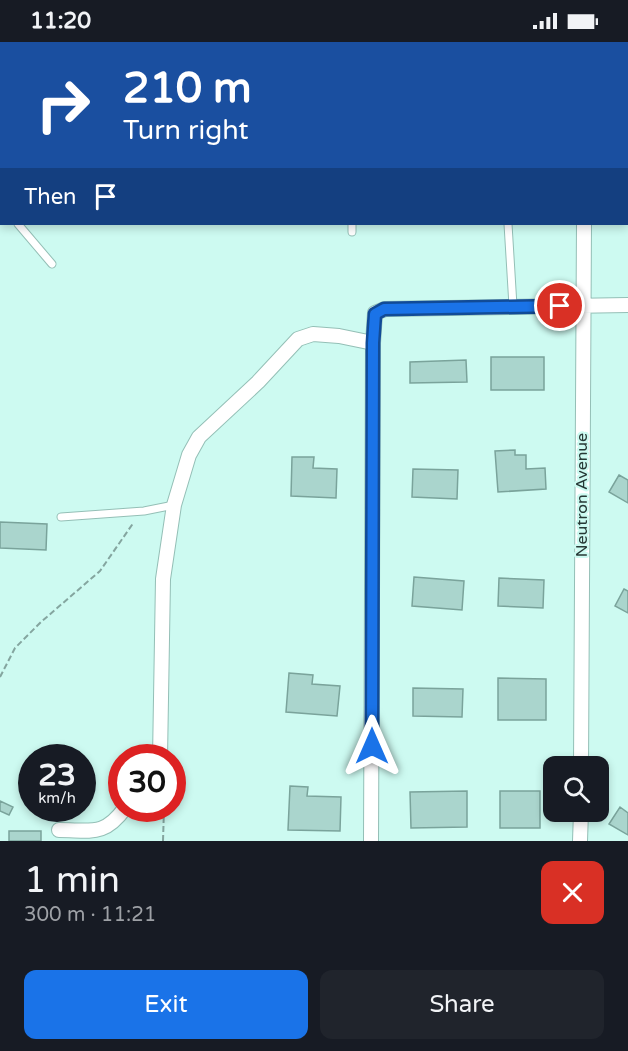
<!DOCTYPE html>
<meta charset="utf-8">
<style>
body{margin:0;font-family:"Varela Round",sans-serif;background:#20242c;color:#f1f3f6;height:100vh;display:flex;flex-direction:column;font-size:22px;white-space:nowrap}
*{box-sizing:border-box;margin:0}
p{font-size:20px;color:#9ea1a6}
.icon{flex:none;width:33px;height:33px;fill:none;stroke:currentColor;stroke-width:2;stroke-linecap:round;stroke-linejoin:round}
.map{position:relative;height:799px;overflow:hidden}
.sheet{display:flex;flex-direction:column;background:#171b24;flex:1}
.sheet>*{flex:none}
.hud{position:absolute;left:0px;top:0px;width:628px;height:183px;box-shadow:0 3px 9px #0003;background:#1a4fa0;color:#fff;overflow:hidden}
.fabs{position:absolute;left:543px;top:714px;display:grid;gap:12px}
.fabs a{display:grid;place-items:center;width:66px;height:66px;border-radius:12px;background:#171b24;box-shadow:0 3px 9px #0003;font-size:30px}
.speed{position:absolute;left:18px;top:702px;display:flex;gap:12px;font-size:30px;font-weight:700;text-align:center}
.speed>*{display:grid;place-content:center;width:78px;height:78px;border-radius:50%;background:#171b24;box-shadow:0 3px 9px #0003;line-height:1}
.speed small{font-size:15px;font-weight:400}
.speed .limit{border:9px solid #d22;background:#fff;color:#111}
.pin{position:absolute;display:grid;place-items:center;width:51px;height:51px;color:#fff;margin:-26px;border:3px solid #fff;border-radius:50%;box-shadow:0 2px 6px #0007}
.me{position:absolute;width:66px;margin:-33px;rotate:0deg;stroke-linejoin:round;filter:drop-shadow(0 0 4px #0008)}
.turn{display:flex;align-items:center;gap:21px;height:126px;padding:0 24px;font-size:27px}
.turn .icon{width:78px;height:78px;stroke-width:2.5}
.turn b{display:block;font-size:42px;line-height:51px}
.then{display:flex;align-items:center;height:57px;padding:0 24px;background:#0003;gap:12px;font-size:22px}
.round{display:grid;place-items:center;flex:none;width:63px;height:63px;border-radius:12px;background:#20242c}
.summary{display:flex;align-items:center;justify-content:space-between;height:102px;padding:0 24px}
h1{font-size:36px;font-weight:600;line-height:45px}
.action{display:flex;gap:12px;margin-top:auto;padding:12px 24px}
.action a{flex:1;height:69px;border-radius:12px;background:#1a73e8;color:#fff;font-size:24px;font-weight:600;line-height:69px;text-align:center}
.action a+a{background:#20242c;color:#f1f3f6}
.status{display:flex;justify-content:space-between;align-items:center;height:42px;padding:0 30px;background:#171b24;direction:ltr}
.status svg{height:16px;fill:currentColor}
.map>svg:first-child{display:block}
.building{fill:#aad5cd;stroke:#7aa39b;stroke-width:1.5}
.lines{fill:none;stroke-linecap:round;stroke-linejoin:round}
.service-casing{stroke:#94bfb6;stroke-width:9}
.minor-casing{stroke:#94bfb6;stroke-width:16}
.secondary-casing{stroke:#94bfb6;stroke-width:22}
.path{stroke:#84a59f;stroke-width:2;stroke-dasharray:6 3;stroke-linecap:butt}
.service{stroke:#fff;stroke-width:7}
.minor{stroke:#fff;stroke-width:14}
.secondary{stroke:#fff;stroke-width:20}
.route-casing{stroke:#114b97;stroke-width:15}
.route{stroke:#1a73e8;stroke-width:10}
.labels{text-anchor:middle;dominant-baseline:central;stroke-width:4.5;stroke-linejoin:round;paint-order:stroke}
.street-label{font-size:16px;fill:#273835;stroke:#cdfaf1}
</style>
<div class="status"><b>11:20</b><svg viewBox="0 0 49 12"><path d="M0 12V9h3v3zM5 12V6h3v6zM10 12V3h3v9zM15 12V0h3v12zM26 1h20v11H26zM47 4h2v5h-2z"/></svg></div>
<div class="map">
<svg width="628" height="799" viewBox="0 0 628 799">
<rect width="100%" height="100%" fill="#cdfaf1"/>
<path class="building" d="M491,315h53v33h-53z
M466,318l1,22 -57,1v-21z
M515,408v5h11v14l19,-1 1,21 -48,3 -3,-41z
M292,415h22l-1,11 24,1 -1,29 -45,-2z
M413,427l45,1 -1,29 -45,-2z
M619,433l9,5v23l-19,-11z
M0,480l47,2 -1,26 -46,-2z
M414,535l50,4 -2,29 -50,-4z
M499,536l45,2 -1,28 -45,-2z
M624,547l4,2v22l-13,-7z
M289,631l24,2 -1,9 28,2 -3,30 -51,-4z
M498,636l48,1v41h-48z
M413,646l50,1 -1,28 -49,-1z
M290,744l18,1 -1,9 34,1 -1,34 -52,-1z
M467,749v36l-56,1 -1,-36z
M500,749h40v37h-40z
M0,759l13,6 -4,8 -9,-4z
M620,765l8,6v22l-19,-11z
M9,789h32v10h-32z"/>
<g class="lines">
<defs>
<path id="service" d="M437,0v2
M387,2l1,-2
M623,2v-2
M18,182l34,40
M508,182l5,82
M352,190v-8
M61,475l83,-6 30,-6"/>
<path id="minor" d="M108,0v2
M160,716l3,-179 11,-74 15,-50 10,-18 59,-55 40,-43 15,-5 26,2 34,7
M581,724l3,-542
M59,788c32,0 45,7 66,-22
M371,799l2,-498 2,-30 10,-4 243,-4
M580,799l1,-29"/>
<path id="secondary" d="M0,37h2
M627,42h1"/>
</defs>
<use href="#service" class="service-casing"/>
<use href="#minor" class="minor-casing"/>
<use href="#secondary" class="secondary-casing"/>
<path class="path" d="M0,635l15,-29 26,-26 59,-51 34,-49
M163,799l1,-33"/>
<use href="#service" class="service"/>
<use href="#minor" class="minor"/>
<use href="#secondary" class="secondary"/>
</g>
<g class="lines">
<defs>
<path id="route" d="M372,704l1,-403 2,-29 9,-5 176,-3"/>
</defs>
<use href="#route" class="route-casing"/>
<use href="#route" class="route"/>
</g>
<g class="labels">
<g class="street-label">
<text transform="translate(582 453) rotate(-90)">Neutron Avenue</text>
</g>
</g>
</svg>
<div class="fabs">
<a><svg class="icon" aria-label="search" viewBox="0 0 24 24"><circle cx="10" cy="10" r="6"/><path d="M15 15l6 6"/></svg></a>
</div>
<div class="speed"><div>23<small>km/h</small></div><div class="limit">30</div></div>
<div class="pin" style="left:560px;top:264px;background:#d93025"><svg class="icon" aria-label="arrive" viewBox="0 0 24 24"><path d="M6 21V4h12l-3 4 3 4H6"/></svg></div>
<svg class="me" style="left:372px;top:704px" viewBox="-20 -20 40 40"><path d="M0-17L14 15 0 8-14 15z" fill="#1a73e8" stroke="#fff" stroke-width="4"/></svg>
<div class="hud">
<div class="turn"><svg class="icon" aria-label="right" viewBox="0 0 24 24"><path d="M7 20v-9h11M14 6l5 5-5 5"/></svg><div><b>210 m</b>Turn right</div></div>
<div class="then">Then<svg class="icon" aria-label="arrive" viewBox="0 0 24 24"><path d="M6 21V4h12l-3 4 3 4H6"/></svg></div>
</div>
</div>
<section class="sheet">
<div class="summary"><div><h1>1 min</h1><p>300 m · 11:21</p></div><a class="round" style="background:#d93025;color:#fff"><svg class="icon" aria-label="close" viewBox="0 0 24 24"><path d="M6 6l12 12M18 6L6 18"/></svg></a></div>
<div class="action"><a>Exit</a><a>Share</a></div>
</section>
